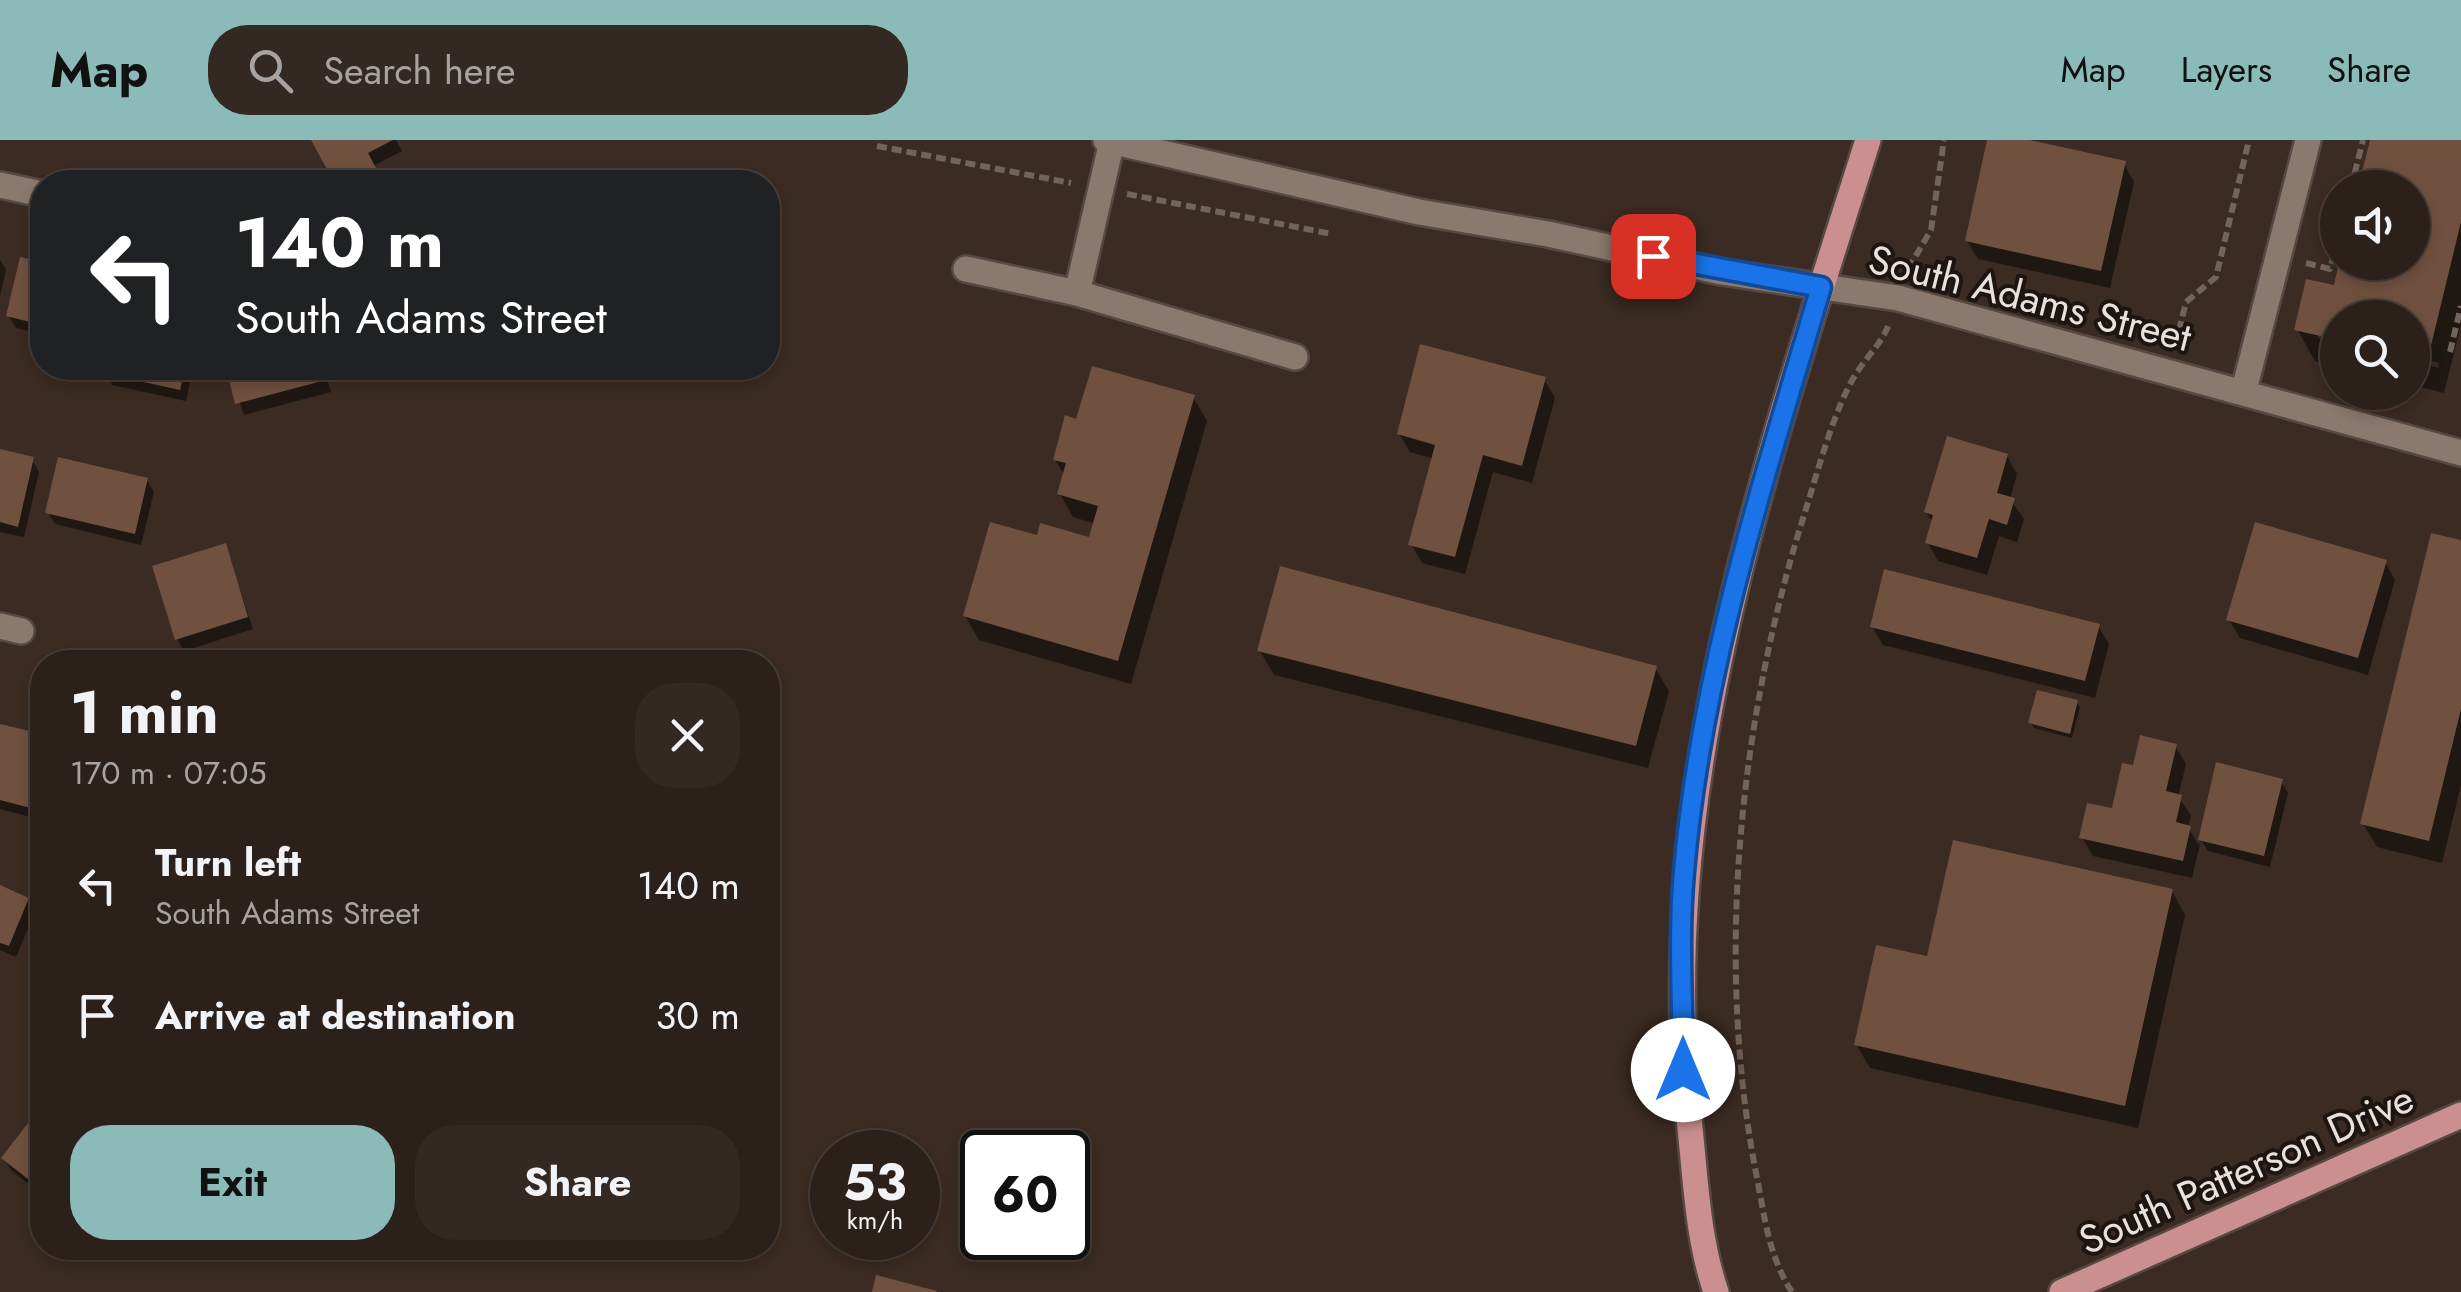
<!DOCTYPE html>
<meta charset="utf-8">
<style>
body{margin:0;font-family:Jost,sans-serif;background:#342823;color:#f1f3f6;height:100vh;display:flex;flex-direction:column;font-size:38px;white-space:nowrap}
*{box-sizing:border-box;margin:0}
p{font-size:32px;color:#a6a3a2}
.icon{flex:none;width:55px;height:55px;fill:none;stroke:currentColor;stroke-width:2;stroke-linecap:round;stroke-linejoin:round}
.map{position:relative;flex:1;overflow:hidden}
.details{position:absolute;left:30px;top:510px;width:750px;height:610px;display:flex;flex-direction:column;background:#2c201a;border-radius:40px;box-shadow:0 5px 15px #0003,0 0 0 2px #483e39}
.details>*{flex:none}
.guide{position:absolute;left:30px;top:30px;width:750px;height:210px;border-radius:40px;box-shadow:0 5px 15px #0003,0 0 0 2px #483e39;background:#202124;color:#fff;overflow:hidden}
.buttons{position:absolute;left:2320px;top:30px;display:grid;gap:20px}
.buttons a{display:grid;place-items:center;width:110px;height:110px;border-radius:50%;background:#2c201a;box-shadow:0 5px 15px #0003,0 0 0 2px #483e39;font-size:50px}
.speed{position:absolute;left:810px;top:990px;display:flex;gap:20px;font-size:50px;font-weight:700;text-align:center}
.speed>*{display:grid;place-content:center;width:130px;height:130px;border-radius:50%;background:#2c201a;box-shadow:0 5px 15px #0003,0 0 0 2px #483e39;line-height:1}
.speed small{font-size:25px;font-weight:400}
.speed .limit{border:5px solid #111;border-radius:15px;background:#fff;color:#111}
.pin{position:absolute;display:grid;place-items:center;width:85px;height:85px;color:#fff;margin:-42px;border-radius:20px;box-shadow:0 5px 15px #0006}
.me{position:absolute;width:110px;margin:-55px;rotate:0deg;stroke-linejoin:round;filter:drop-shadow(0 0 8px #0008)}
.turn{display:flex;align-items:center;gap:35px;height:210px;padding:0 40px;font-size:45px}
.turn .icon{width:130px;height:130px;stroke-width:2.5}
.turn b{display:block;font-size:70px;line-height:85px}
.round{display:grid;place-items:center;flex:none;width:105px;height:105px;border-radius:40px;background:#342823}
.overview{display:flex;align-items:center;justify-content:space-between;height:170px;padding:0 40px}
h1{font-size:60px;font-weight:700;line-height:75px}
.action{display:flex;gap:20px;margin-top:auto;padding:20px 40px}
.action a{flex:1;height:115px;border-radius:40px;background:#8bbbb9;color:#111;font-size:40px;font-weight:700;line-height:115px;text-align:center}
.action a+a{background:#342823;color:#f1f3f6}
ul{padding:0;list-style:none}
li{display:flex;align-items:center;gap:30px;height:130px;padding:0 40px}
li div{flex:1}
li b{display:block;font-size:38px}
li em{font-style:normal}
header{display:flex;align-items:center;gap:60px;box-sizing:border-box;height:140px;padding:0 50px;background:#8bbbb9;color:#111}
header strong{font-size:48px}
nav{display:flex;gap:55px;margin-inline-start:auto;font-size:35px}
.search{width:700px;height:90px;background:#342823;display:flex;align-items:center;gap:25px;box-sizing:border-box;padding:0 35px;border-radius:40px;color:#a6a3a2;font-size:38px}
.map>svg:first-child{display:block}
.shadow{fill:#0007}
.building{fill:#70513f}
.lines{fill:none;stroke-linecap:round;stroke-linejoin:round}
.minor-casing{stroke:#564941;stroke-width:30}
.major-casing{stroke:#564941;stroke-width:30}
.path{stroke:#72635b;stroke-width:6;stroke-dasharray:10 5;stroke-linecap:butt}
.minor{stroke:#8c796e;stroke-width:25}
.major{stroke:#cc8f90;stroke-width:25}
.route-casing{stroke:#114b97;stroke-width:25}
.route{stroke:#1a73e8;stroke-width:18}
.labels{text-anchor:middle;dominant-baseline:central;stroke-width:8;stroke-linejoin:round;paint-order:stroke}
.street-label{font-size:40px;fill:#ebe1db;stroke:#1c1511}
</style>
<header>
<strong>Map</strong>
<div class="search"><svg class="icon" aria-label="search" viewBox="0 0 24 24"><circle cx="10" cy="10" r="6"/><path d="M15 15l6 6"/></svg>Search here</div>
<nav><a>Map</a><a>Layers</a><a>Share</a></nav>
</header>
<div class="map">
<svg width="2461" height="1152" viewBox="0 0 2461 1152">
<rect width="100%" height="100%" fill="#3b2b22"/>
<path class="shadow" d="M314,0h82l6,11 -29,15 5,16h-41z
M1990,0h29l105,24 10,18 -24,106 -132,-29 -11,-18z
M2372,0h89v185l-17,68 -32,-8v-24l26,7 1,-5 -27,-7v-38h-74l-20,15v5l20,5v24l-23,-6 -18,-32 39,-41 76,-26v-74z
M0,120l6,10 -6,26z
M22,120l20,5v69l-26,-6 -7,-12z
M106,228h87l-7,33 -74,-16z
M228,228h96l7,24 -87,23z
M1544,239l11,19 -23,85 -39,-11 -28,102 -43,-11 -11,-19 23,-85 -24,-7 -11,-18z
M1193,257l14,24 -76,263 -152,-44 -14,-24 74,-78 52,2 5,-16 -23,-7 -13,-23 5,-18 -10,-16 23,-38z
M0,312l32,8 7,12 -15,65 -24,-5z
M2007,316l10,18 -7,25 14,20 -7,23 -18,-6 -12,39 -49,-14 -11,-19 6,-19 -7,-11z
M147,340l7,12 -13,53 -86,-21 -7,-12z
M2461,402v243l-19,78 -65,-16 -14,-23z
M225,406l28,83 -69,22 -7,-12z
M2385,422l10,18 -27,95 -128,-37 -11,-18z
M1872,486h226l11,18 -14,54 -212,-53z
M1260,511l395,17 14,23 -21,77 -374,-93z
M2076,562l4,5 -8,31 -38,-10 -3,-5z
M0,587l42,10v83l-42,-11z
M2175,606l11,18 -8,33 13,18 -3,12 11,19 19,-81 63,16 7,12 -18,74 -62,-16 -7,-11 -9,38 -99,-22 -11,-19 32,-26 21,-43z
M0,748l28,12 7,12 -19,45 -16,-7z
M2172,751l13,24 -47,213 -268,-60 -14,-24 73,-85z
M39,829h3v30z
M42,969v86l-31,-25 -7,-12z"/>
<path class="building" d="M311,0h82l-25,13 8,15 -25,14h-17z
M1987,0h43l96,21 -25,110 -136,-30z
M2370,0h91v82l-34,140 -15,-3v-41h-74v22l-44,-10 12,-51 28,6 5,-23h73v-74h-54z
M20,117l22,5v63l-36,-9z
M1420,204l126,33 -24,89 -39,-11 -28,102 -47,-12 27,-100 -38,-11z
M1092,226l103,29 -77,266 -155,-45 27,-94 47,13 3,-12 49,14 9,-31 -41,-12 9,-31 -13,-3 12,-45 11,4z
M104,228h81l-5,22 -77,-17z
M226,228h96l4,12 -91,24z
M1947,296l61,18 -11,39 18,5 -8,27 -18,-6 -12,39 -52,-15 8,-28 -9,-3z
M0,309l34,8 -16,70 -18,-5z
M58,317l90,21 -13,56 -90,-21z
M2255,382l132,38 -29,98 -132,-38z
M2431,393l30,7v169l-32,132 -69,-17z
M226,403l22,74 -73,23 -23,-74z
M1280,426l377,100 -21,80 -379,-95z
M1884,429l216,55 -15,57 -215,-54z
M2037,550l41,10 -8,34 -42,-11z
M0,584l42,10v77l-42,-11z
M2140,595l37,9 -11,47 16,4 -6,27 15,4 -8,35 -104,-23 8,-35 25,5 10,-45 11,2z
M2216,622l67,17 -19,77 -66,-16z
M1953,700l220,49 -48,217 -271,-61 22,-100 51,11z
M0,745l29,13 -20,48 -9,-3z
M42,965v85l-41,-32z
M876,1135l61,16 -1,1h-64z"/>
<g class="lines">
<defs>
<path id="minor" d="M1106,0l313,72 129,22 174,38 176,26 563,155
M0,45l42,9
M966,129l111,24 218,64
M1077,153l35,-152
M2244,250l64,-250
M0,486l21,5"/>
<path id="major" d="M1716,1152c-18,-53 -20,-108 -26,-164 -38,-343 76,-665 178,-988
M2062,1152l399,-177"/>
</defs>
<use href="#minor" class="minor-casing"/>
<use href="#major" class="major-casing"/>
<path class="path" d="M877,6l194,37
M2351,48l12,-48
M1127,54l205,40
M2306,123l24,6 8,-28
M1908,129l23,-39 13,-90
M2179,191l7,-29 30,-25 33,-137
M2450,212l11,-46
M1792,1152c-23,-35 -27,-73 -35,-114 -43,-215 -18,-461 49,-669 11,-36 30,-105 50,-135 11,-18 26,-31 33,-50"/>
<use href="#minor" class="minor"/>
<use href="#major" class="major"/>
</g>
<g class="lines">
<defs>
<path id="route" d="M1653,116l168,31c-57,192 -120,384 -137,585 -6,65 -1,132 -1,198"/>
</defs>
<use href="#route" class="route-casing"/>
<use href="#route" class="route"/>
</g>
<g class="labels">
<g class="street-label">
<text transform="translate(2030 158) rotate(14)">South Adams Street</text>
<text transform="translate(2246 1029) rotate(-24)">South Patterson Drive</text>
</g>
</g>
</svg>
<div class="buttons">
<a><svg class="icon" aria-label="sound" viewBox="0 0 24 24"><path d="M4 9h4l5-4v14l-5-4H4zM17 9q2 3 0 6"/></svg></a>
<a><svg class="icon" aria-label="search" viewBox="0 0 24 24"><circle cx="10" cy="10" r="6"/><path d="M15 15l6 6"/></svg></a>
</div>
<div class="speed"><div>53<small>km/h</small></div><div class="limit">60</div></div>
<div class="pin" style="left:1653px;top:116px;background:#d93025"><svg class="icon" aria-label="arrive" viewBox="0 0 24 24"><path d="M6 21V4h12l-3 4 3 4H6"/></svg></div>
<svg class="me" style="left:1683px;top:930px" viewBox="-20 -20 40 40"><circle r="19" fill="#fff"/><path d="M0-13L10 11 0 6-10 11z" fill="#1a73e8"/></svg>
<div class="guide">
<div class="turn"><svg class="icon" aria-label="left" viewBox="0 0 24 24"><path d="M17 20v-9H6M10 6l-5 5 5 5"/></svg><div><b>140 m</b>South Adams Street</div></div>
</div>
<section class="details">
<div class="overview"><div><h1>1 min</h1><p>170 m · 07:05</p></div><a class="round"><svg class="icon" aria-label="close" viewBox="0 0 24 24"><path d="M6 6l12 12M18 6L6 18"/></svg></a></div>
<ul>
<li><svg class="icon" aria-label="left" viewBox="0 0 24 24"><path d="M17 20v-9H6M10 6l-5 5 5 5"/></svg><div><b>Turn left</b><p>South Adams Street</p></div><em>140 m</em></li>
<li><svg class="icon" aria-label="arrive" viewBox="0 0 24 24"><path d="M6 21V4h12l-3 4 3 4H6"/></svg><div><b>Arrive at destination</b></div><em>30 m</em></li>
</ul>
<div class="action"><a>Exit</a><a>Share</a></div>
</section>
</div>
